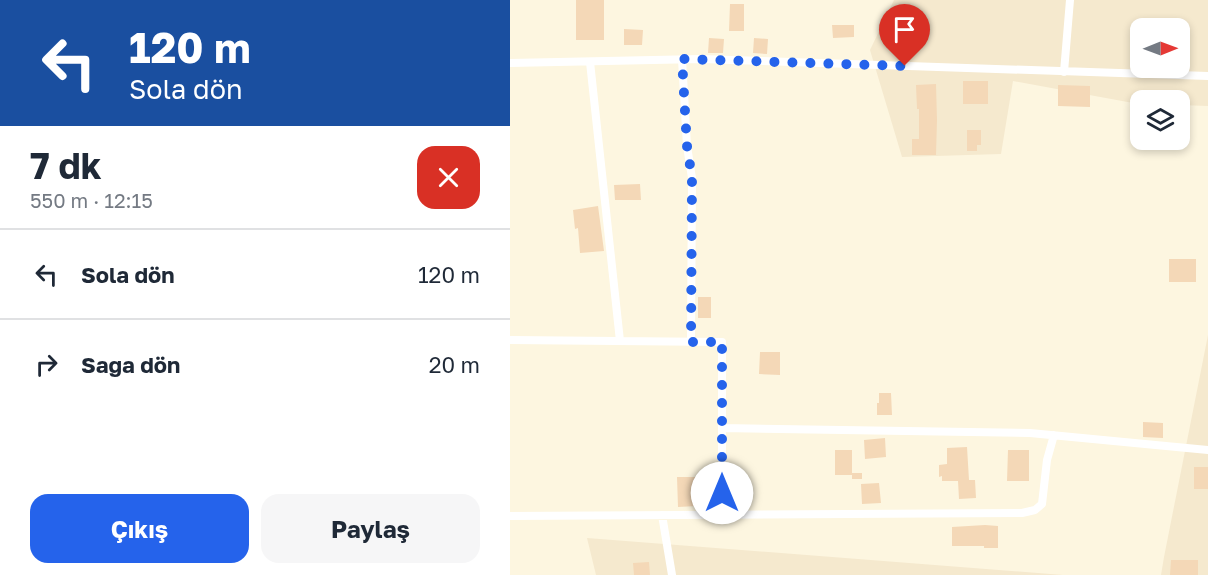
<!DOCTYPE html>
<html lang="tr">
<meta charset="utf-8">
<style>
body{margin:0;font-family:"Golos Text",sans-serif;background:#f6f6f7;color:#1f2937;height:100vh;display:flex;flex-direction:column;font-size:22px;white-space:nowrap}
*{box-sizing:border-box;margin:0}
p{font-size:20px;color:#747a83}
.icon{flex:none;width:33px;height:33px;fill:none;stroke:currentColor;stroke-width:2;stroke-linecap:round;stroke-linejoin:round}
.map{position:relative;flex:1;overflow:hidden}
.sheet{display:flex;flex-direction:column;background:#fff;width:510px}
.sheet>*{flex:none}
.top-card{background:#1a4fa0;color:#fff;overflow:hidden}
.needle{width:39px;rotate:89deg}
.fabs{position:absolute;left:620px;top:18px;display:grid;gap:12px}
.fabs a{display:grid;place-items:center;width:60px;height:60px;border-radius:12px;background:#fff;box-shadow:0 3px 9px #0003;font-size:30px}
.pin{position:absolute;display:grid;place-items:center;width:51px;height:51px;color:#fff;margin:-62px -26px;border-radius:50% 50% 50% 0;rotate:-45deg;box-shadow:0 0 6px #0007}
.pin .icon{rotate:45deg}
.me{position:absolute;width:66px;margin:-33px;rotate:0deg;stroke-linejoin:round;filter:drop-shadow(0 0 4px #0008)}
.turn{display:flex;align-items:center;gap:21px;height:126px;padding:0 30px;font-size:27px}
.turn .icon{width:78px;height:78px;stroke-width:2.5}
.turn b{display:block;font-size:42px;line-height:51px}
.round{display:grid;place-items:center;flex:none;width:63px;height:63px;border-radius:18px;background:#f6f6f7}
.summary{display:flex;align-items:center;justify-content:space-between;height:102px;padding:0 30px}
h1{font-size:36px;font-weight:700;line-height:45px}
.action{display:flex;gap:12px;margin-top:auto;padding:12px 30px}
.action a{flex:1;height:69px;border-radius:18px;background:#2563eb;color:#fff;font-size:24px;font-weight:700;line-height:69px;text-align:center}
.action a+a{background:#f6f6f7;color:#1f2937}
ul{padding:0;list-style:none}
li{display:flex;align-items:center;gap:18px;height:90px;padding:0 30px;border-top:2px solid #e0e1e3}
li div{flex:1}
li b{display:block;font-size:22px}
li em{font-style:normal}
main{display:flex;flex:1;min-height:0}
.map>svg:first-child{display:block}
.residential{fill:#f5e9ce;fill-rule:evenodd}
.building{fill:#f4d8b7}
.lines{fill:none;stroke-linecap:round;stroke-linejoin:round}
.minor{stroke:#fff;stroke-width:8}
.route{stroke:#2563eb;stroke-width:10;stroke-dasharray:0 18}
</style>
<main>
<section class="sheet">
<div class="top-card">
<div class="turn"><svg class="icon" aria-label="left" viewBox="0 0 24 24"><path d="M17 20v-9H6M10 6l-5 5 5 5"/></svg><div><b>120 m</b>Sola dön</div></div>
</div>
<div class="summary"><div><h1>7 dk</h1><p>550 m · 12:15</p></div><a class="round" style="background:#d93025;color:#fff"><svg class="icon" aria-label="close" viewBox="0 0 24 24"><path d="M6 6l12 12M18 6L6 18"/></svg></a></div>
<ul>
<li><svg class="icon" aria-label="left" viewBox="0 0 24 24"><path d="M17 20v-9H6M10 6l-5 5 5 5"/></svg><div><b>Sola dön</b></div><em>120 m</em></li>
<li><svg class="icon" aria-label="right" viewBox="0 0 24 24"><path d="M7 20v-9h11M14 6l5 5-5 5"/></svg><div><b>Sağa dön</b></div><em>20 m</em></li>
</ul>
<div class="action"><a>Çıkış</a><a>Paylaş</a></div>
</section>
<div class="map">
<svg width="698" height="575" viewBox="0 0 698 575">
<rect width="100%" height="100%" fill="#fdf6e0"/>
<path class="residential" d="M384,0h314v106l-29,-1v-5h-39v3h-7l-120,-22 -12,73 -99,3 -32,-107zM630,28h39v40h-39z
M698,335v240h-47l3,-18z
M77,538l476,37h-467z"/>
<path class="building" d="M66,0h28v40h-28z
M220,4h14v27h-15z
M322,25h22v12l-21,1z
M669,26l10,1 -4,34 -6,-1z
M114,29l19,1 -1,15h-18z
M199,38l15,1 -1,14h-15z
M244,38l14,1 -1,15 -14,-1z
M453,81h25v23h-25z
M426,84l1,36 -1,35h-24v-16h7v-30h-2l-1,-24z
M548,85l32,1v21l-32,-1z
M457,130h14v15h-4v6h-10z
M130,184l1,16h-26l-1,-15z
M88,206l6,45 -24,2 -2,-25 -3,1 -2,-19z
M659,259h27v23h-27z
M188,297h13v21h-13z
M250,352h20v23l-21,-1z
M369,393h12l1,22h-15v-12h2z
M633,422l20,1v15l-20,-1z
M375,438l1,19 -21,2 -1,-19z
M457,447l2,33h6l1,18 -17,1 -1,-18h-16v-5l-3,1v-12l8,-1v-16z
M325,450h17v23h10v6h-10v-4h-17z
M498,450h21v31h-22z
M684,467h14v22h-14z
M167,477h21l-1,29 -19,1z
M369,483l2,20 -19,1 -1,-20z
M475,525l13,1v22h-14v-2h-32v-19z
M661,560h27v15h-28z
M139,562l1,13h-16l-1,-12z"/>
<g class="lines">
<path class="minor" d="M172,59l5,87 5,32 -1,164
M80,62l30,279
M0,63l191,-4 507,17
M554,72l6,-72
M0,340l212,2v172
M212,428l308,5 178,17
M152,515l10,60
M0,516l512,-3 13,-3 7,-6 5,-44 7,-25"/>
</g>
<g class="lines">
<path class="route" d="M212,493v-151h-31l1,-164 -5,-32 -5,-87 223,7"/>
</g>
</svg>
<div class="fabs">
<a><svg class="needle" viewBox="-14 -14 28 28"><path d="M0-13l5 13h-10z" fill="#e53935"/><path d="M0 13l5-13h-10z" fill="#747a83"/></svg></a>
<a><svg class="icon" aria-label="layers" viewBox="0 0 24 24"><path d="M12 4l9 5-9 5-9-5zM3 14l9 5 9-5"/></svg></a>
</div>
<div class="pin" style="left:395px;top:66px;background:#d93025"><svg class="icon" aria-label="arrive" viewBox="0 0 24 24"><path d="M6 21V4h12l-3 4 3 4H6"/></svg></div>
<svg class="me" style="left:212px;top:493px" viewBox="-20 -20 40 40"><circle r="19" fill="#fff"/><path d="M0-13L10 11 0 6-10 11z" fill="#2563eb"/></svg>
</div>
</main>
